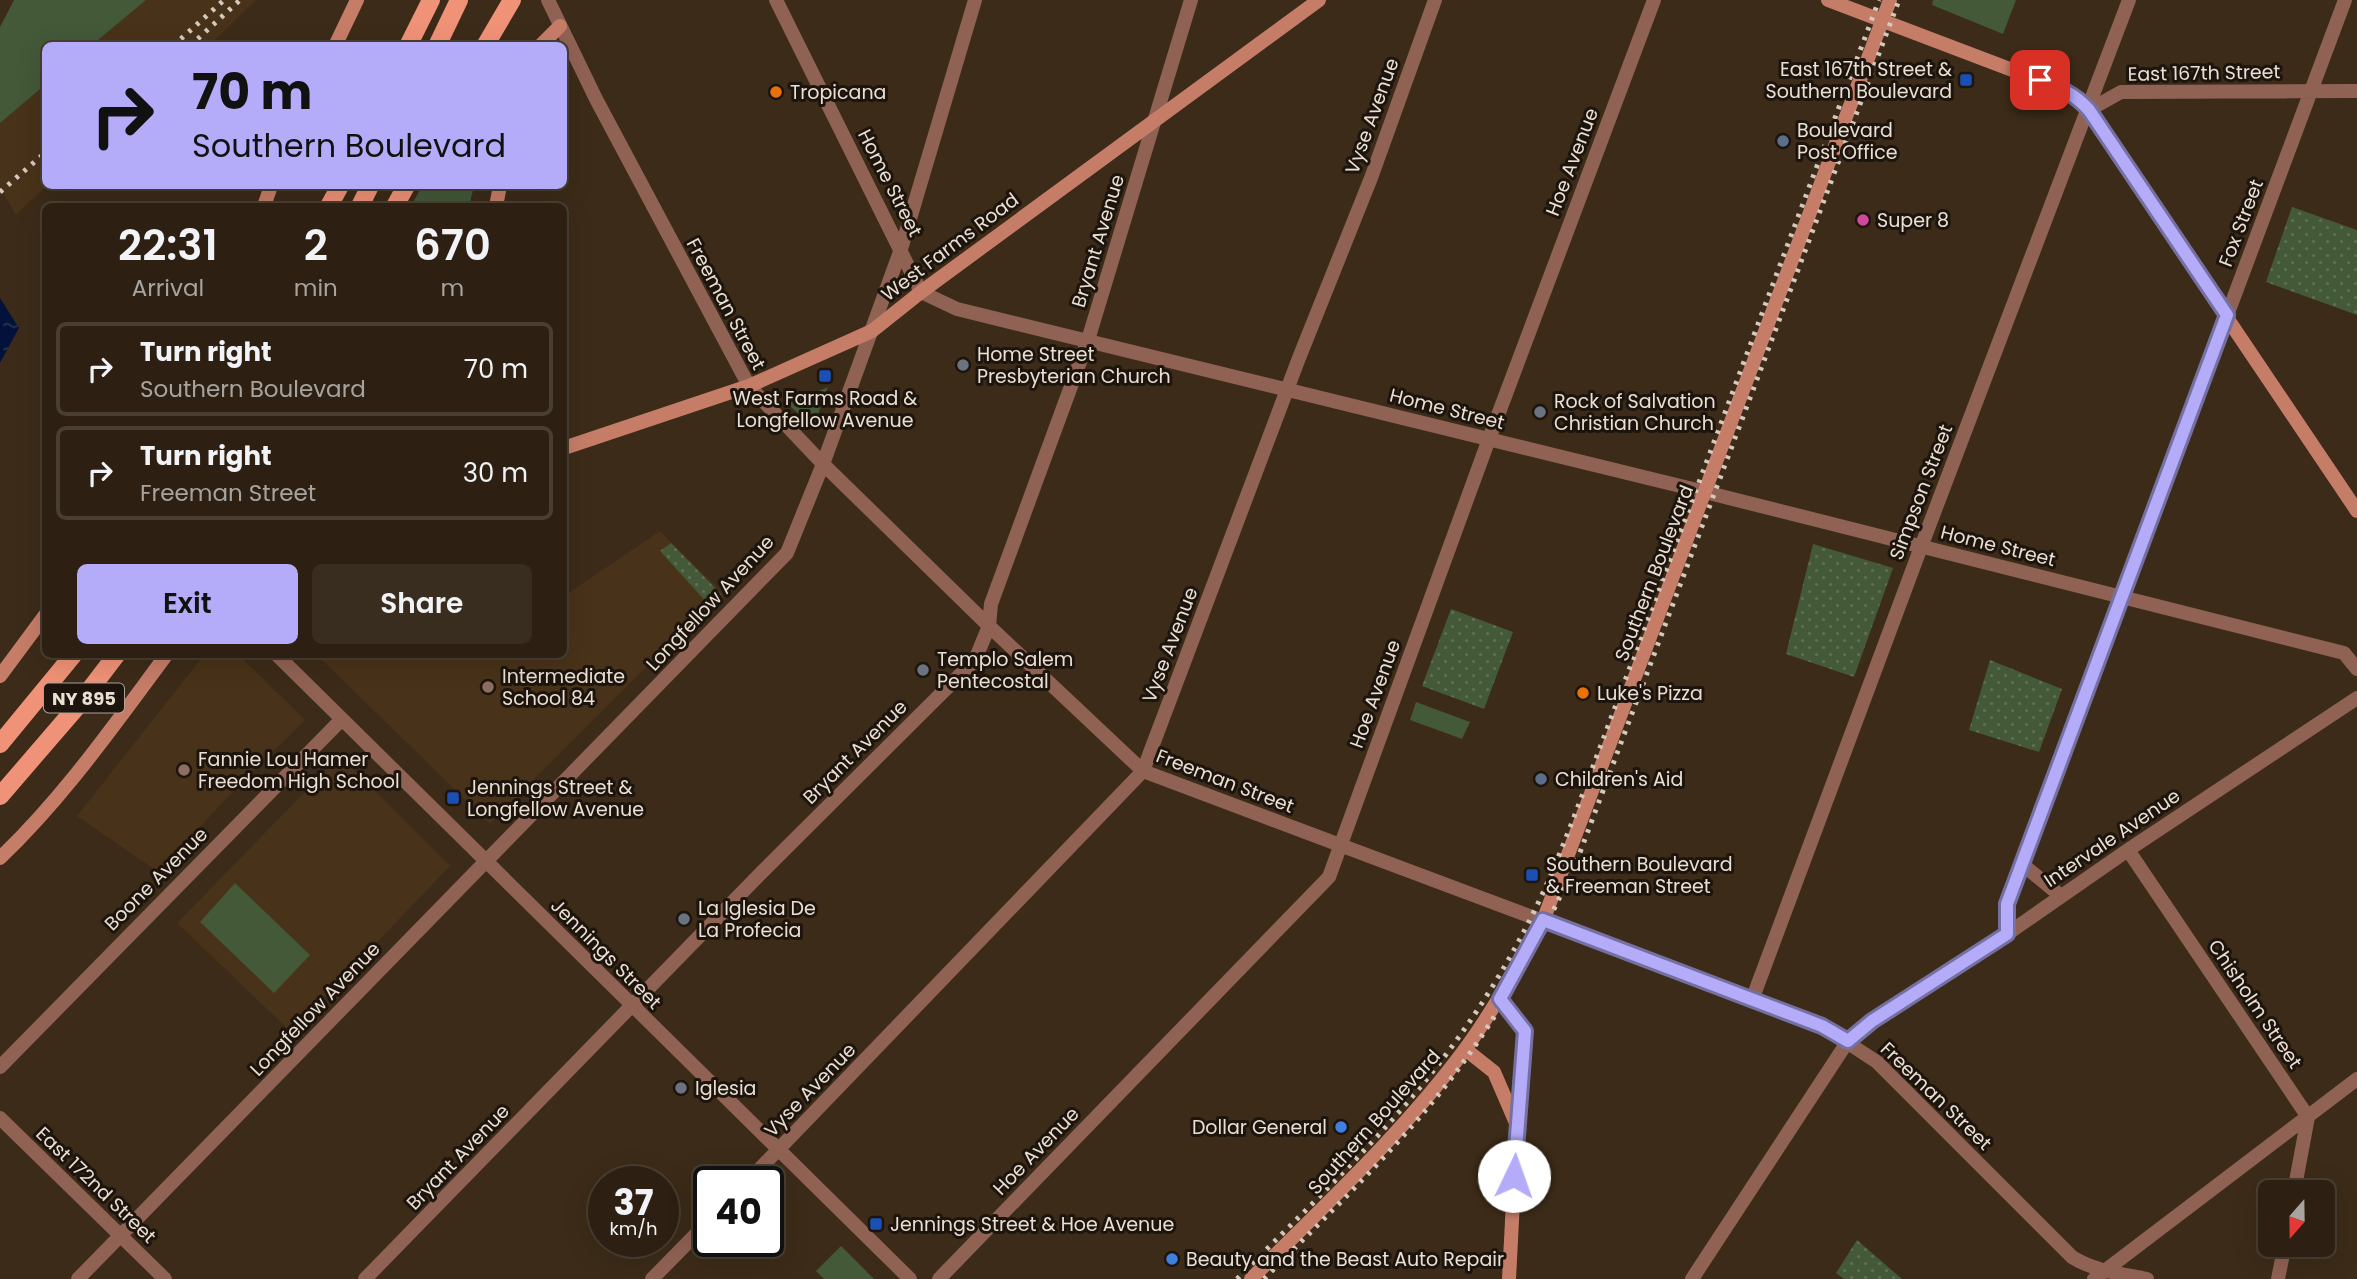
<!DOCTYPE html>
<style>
body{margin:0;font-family:Poppins,sans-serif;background:#392d20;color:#f1f3f6;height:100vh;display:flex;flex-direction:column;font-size:26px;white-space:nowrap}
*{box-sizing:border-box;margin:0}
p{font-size:23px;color:#a7a39f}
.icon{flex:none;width:38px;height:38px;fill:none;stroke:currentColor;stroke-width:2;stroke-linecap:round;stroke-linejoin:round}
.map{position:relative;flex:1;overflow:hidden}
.sheet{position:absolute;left:42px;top:203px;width:525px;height:455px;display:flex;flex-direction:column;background:#2d2012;border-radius:10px;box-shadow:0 7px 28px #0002,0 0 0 2px #483e32}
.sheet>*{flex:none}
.top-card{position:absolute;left:42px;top:42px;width:525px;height:147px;border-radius:10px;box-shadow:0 7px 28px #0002,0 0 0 2px #483e32;background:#b4acf9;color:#111;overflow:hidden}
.needle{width:46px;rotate:200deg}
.controls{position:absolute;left:2258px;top:1180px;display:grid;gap:14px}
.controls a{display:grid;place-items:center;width:77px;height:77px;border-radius:10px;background:#2d2012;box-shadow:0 7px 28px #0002,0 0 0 2px #483e32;font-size:35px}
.speed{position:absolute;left:588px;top:1166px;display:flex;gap:14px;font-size:35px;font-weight:700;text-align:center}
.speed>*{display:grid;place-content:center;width:91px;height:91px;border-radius:50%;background:#2d2012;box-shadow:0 7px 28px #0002,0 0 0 2px #483e32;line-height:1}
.speed small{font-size:18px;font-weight:400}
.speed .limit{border:4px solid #111;border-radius:10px;background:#fff;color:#111}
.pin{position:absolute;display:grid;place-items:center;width:60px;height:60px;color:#fff;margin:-30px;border-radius:14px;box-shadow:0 4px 10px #0006}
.me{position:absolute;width:77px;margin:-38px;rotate:3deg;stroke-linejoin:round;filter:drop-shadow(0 0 5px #0008)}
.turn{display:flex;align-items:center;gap:24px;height:147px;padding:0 35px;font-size:32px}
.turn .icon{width:91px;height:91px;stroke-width:2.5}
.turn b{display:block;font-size:49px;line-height:60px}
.eta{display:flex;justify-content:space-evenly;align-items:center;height:119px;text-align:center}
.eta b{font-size:42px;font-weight:600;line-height:49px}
.cta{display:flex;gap:14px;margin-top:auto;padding:14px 35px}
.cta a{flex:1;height:80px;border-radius:10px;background:#b4acf9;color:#111;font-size:28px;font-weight:600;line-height:80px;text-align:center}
.cta a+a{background:#392d20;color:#f1f3f6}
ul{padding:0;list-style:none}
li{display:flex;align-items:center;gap:21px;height:94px;margin:0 14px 10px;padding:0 21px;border:4px solid #483e32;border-radius:10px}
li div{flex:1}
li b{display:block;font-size:26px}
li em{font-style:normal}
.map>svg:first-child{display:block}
.built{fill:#483219}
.grass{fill:url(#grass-dots)}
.park{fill:#435938}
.water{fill:url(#water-ripples)}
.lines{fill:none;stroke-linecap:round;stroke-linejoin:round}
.street{stroke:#906254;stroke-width:14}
.secondary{stroke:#c67d68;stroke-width:14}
.primary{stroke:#f09277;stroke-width:18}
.rail{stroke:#d4c9bc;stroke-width:5;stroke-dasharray:3.5 7;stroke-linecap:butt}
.route-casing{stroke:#7570a2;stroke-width:18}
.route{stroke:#b4acf9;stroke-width:12}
.transit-dot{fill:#1a4fb4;stroke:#1d150d;stroke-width:2.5}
.food-dot{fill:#e8710a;stroke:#1d150d;stroke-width:2.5}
.service-dot{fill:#5c6f8a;stroke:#1d150d;stroke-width:2.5}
.hotel-dot{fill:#d1479c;stroke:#1d150d;stroke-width:2.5}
.worship-dot{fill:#6b7280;stroke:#1d150d;stroke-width:2.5}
.education-dot{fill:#8d6e63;stroke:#1d150d;stroke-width:2.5}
.shop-dot{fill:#3f7fe0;stroke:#1d150d;stroke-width:2.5}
.labels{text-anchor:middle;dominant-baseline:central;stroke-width:6;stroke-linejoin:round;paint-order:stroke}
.shield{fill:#1d150d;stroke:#aca298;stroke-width:2}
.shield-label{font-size:18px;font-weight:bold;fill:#eadfd3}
.poi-label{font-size:19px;fill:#eadfd3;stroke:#1d150d;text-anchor:start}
.street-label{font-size:19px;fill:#eadfd3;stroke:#1d150d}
</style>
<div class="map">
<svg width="2357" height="1279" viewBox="0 0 2357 1279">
<defs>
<pattern id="grass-dots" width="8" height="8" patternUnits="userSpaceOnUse" patternTransform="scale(1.75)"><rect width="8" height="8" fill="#435938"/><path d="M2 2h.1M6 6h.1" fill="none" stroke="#5e7054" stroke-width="1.8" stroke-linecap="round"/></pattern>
<pattern id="water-ripples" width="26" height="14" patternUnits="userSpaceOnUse" patternTransform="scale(1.75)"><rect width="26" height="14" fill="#03123b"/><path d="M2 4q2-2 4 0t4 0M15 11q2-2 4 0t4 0" fill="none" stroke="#283456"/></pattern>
</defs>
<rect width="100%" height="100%" fill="#3c2b18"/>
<path class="built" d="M146,0h110l-46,45h-118z
M45,85l1,101h1l-31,29 -16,-28v-64z
M660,531l56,55 8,12 -77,68 -157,158 -173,-169 247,-1v-58z
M204,655h35l66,65 -65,64 -82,88 -81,-56z
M340,756l110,110 -159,166 -114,-109z"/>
<path class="grass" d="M2292,207l65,23v85l-91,-33z
M671,543l51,52 -14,9 -48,-53z
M1813,544l80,24 -39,109 -68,-23z
M1451,609l62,23 -29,77 -62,-23z
M1990,660l72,29 -23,63 -70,-22z
M1857,1240l45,39h-58l-8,-6z"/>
<path class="park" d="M14,0h132l-54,45 -46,1 -1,39 -45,38v-96z
M1933,0h83l-13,34 -71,-29z
M422,186h52l-5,20h-58z
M828,387l-15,41 -25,-24z
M1416,702l54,20 -8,17 -52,-19z
M235,883l75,72 -36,38 -74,-71z
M841,1246l33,33h-50l-8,-8z"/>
<path class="water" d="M0,298l19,30 -19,35z"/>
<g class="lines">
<path class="street" d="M548,0l48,99 153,287 74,78 166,162 154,145 679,255 55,36 195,195c22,14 50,17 75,22
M776,0l145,292 36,17 748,183 639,161 13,16
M2089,110l32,-18 236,-1
M276,654l634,625
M2128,850l180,267 -14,75
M2022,864l39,32
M2007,934v-30l338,-904
M1752,1000l169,-453 208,-547
M0,1067l342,-348
M0,1118l165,161
M748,1181l395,-410 156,-413 72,-180 64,-178
M78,1279l709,-726 36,-89 78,-215 74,-249
M365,1279l398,-408 212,-211 14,-34 2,-22 97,-264 103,-340
M652,1279l57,-58
M939,1279l390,-402 160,-438 165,-439
M1692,1279l156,-238 24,-20 135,-87 121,-84 229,-152
M2094,1279l263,-200
M2278,1279l7,-35"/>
<path class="secondary" d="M1828,0l237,90 14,8 278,413
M335,46l22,-46
M540,46l20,-20
M264,206l7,-20
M496,206l4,-20
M564,448l185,-62 123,-55 49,-39 398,-292
M0,676l46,-62
M0,858c64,-61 114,-133 167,-204
M1500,999l26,32 -9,93 -8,155
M1465,1049l29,23 22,51
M1251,1279c73,-73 153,-147 215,-231 29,-40 53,-84 77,-127l347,-921"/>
<path class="primary" d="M408,46l23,-46
M437,46l22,-46
M485,46l27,-46
M329,206l11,-20
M360,206l10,-20
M395,206l11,-20
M0,744l74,-90
M0,796l75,-87 42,-55"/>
<path class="rail" d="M173,46l51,-46
M190,46l50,-46
M0,192l46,-40
M1237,1279c76,-77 156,-151 219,-238 39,-54 74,-115 99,-176 14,-34 27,-69 40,-104l284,-761
M1264,1279c61,-62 125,-122 179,-190 57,-72 99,-150 136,-234l320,-855"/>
</g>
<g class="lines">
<defs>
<path id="route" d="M1514,1176l11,-145 -25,-32 43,-79 279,106 26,15 24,-20 135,-87v-30l220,-589 -138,-205c-14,-16 -29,-22 -49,-30"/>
</defs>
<use href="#route" class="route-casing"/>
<use href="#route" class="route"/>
</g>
<g class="transit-dot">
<rect x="1959" y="73" width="14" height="14" rx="3.5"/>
<rect x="818" y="369" width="14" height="14" rx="3.5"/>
<rect x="446" y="791" width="14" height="14" rx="3.5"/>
<rect x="1525" y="868" width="14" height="14" rx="3.5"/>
<rect x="869" y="1217" width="14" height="14" rx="3.5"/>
</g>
<g class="food-dot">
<circle cx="776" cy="92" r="7"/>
<circle cx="1583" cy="693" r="7"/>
</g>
<g class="service-dot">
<circle cx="1783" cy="141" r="7"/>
<circle cx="1541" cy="779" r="7"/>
</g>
<circle class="hotel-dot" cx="1863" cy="220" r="7"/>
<g class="worship-dot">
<circle cx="963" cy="365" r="7"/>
<circle cx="1540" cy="412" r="7"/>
<circle cx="923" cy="670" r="7"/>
<circle cx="684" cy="919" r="7"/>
<circle cx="681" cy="1088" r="7"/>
</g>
<g class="education-dot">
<circle cx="488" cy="687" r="7"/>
<circle cx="184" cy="770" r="7"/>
</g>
<g class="shop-dot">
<circle cx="1341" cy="1127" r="7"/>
<circle cx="1172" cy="1259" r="7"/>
</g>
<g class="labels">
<rect class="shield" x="44" y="683.5" width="80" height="29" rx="5"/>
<g class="shield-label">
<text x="84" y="698">NY 895</text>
</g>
<g class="poi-label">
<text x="1952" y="69" text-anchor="end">East 167th Street &amp;<tspan x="1952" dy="22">Southern Boulevard</tspan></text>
<text x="790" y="92">Tropicana</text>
<text x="1797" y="130">Boulevard<tspan x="1797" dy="22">Post Office</tspan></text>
<text x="1877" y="220">Super 8</text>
<text x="977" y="354">Home Street<tspan x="977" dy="22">Presbyterian Church</tspan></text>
<text x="825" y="398" text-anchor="middle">West Farms Road &amp;<tspan x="825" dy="22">Longfellow Avenue</tspan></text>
<text x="1554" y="401">Rock of Salvation<tspan x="1554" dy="22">Christian Church</tspan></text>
<text x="937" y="659">Templo Salem<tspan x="937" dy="22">Pentecostal</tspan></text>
<text x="502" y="676">Intermediate<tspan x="502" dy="22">School 84</tspan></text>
<text x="1597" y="693">Luke's Pizza</text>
<text x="198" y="759">Fannie Lou Hamer<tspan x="198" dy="22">Freedom High School</tspan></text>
<text x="1555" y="779">Children's Aid</text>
<text x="467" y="787">Jennings Street &amp;<tspan x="467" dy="22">Longfellow Avenue</tspan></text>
<text x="1546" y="864">Southern Boulevard<tspan x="1546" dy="22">&amp; Freeman Street</tspan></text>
<text x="698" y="908">La Iglesia De<tspan x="698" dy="22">La Profecia</tspan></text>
<text x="695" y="1088">Iglesia</text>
<text x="1327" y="1127" text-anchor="end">Dollar General</text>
<text x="890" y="1224">Jennings Street &amp; Hoe Avenue</text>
<text x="1186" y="1259">Beauty and the Beast Auto Repair</text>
</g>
<g class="street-label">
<text transform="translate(2204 73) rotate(-1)">East 167th Street</text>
<text transform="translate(1372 116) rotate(-70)">Vyse Avenue</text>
<text transform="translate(1572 162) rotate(-69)">Hoe Avenue</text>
<text transform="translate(890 183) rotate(63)">Home Street</text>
<text transform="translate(2241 223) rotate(-69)">Fox Street</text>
<text transform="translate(1098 241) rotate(-73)">Bryant Avenue</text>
<text transform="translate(950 247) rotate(-37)">West Farms Road</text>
<text transform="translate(726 304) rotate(62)">Freeman Street</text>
<text transform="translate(1447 409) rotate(14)">Home Street</text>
<text transform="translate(1921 492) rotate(-69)">Simpson Street</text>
<text transform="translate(1998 546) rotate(14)">Home Street</text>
<text transform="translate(1654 573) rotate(-69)">Southern Boulevard</text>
<text transform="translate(710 603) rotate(-47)">Longfellow Avenue</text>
<text transform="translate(1170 645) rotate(-69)">Vyse Avenue</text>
<text transform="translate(1375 694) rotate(-70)">Hoe Avenue</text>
<text transform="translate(855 752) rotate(-45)">Bryant Avenue</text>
<text transform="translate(1225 781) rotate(21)">Freeman Street</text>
<text transform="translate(2112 838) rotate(-34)">Intervale Avenue</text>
<text transform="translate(156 879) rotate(-45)">Boone Avenue</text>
<text transform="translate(606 954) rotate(45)">Jennings Street</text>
<text transform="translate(2255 1004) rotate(56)">Chisholm Street</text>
<text transform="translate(315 1009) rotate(-46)">Longfellow Avenue</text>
<text transform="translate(810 1090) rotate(-46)">Vyse Avenue</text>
<text transform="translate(1936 1096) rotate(44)">Freeman Street</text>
<text transform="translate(1374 1122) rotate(-48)">Southern Boulevard</text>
<text transform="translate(1036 1151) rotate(-46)">Hoe Avenue</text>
<text transform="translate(458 1157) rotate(-46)">Bryant Avenue</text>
<text transform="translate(96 1185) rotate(44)">East 172nd Street</text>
</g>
</g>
</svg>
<div class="controls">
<a><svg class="needle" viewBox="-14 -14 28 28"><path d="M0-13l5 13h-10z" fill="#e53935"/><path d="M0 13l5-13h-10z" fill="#a7a39f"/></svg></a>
</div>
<div class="speed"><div>37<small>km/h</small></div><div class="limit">40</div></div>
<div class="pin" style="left:2040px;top:80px;background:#d93025"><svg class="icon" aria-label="arrive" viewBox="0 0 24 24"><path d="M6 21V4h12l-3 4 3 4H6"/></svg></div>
<svg class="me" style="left:1514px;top:1176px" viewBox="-20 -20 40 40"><circle r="19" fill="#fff"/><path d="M0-13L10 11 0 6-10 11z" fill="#b4acf9"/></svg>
<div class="top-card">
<div class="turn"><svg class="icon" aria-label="right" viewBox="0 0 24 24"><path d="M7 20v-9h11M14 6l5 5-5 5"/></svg><div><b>70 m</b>Southern Boulevard</div></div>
</div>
<section class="sheet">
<div class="eta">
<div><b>22:31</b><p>Arrival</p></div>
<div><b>2</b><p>min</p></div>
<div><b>670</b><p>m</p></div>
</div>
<ul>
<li><svg class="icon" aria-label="right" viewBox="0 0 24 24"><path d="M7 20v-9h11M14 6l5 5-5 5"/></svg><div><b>Turn right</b><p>Southern Boulevard</p></div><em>70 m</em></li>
<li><svg class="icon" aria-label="right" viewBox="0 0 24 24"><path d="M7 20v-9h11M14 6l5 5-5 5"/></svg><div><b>Turn right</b><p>Freeman Street</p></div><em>30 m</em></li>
</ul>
<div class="cta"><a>Exit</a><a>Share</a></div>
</section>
</div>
